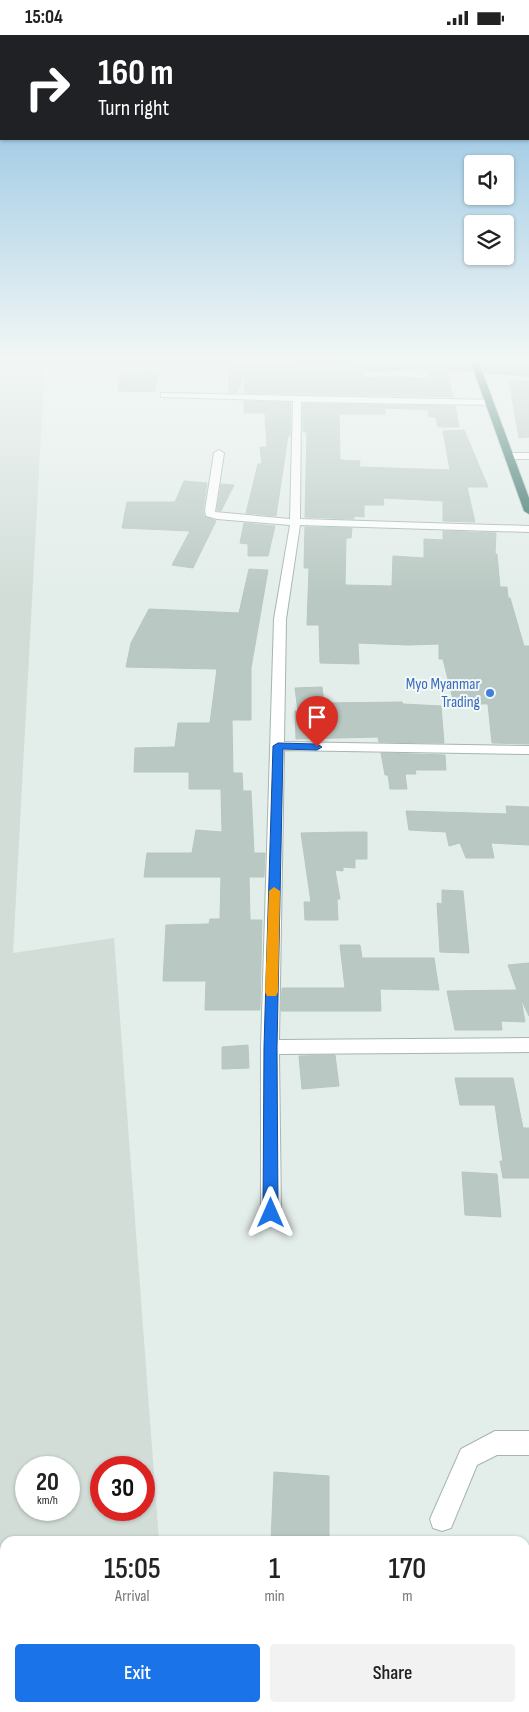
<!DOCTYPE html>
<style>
body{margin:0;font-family:"Sofia Sans Condensed",sans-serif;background:#f2f2f2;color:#222;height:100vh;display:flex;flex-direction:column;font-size:19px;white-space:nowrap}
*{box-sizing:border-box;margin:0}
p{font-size:16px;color:#767676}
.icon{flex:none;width:28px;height:28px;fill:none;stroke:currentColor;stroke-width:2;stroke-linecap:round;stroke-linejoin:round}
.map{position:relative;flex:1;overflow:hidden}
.side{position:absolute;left:0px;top:1501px;width:530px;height:176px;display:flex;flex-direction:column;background:#fff;border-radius:15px 15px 0 0;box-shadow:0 1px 4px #0004}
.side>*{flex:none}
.banner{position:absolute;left:0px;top:0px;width:530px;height:105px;box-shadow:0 1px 4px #0004;background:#202124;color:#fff;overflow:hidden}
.controls{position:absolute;left:464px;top:120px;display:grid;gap:10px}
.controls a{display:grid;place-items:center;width:50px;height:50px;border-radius:5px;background:#fff;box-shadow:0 1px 4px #0004;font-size:25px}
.speed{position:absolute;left:15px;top:1421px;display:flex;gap:10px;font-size:25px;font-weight:700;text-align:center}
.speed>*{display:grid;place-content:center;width:65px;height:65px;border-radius:50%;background:#fff;box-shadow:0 1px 4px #0004;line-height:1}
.speed small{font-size:12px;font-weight:400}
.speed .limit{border:8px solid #d22;background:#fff;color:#111}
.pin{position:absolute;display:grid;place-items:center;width:42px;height:42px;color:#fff;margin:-51px -21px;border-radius:50% 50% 50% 0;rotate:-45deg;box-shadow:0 0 5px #0007}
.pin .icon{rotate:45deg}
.me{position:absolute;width:55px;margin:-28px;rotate:0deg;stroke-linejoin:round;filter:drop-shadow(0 0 4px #0008)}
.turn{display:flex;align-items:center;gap:18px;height:105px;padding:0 15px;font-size:22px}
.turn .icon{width:65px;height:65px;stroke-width:2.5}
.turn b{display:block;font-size:35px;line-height:42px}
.eta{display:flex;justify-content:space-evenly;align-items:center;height:85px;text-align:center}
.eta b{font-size:30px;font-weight:600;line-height:35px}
.action{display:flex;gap:10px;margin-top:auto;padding:10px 15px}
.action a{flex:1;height:58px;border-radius:5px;background:#1a73e8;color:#fff;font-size:20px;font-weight:600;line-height:58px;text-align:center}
.action a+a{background:#f2f2f2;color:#222}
.status{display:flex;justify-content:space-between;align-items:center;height:35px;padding:0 25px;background:#fff;direction:ltr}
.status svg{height:14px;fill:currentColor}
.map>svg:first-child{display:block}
.built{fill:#d2ddd8;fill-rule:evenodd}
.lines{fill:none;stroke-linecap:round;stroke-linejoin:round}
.river{fill:#8dc4d1;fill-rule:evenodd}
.building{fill:#b9c8c2;stroke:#b6c7c0}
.street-casing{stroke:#a6b5b0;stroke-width:2}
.highway-casing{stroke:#c1c9c7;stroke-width:2}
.street{fill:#fff;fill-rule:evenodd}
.highway{fill:#2f6a60;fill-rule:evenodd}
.route{fill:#1a73e8;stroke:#114b97}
.slow{fill:#f59e0b}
.shop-dot{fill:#3f7fe0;stroke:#f4f9f7;stroke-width:2}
.labels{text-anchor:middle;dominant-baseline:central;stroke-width:4;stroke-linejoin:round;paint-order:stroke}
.shop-label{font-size:16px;fill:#366cbe;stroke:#f4f9f7;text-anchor:end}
</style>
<div class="status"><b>15:04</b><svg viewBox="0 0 49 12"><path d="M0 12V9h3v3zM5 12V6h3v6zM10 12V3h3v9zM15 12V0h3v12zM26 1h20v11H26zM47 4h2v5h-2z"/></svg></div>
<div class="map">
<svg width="529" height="1677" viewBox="0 0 529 1677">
<rect width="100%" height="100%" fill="#e3ede9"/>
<path class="built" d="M0,325h45l-32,593 101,-15 45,603h-154v166h166v5h-171zM26,1432h43v43h-43zM101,1432h43v43h-43z"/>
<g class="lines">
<path class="river" d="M336,325h147l46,3v14l-101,-8 -54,3 -36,-7z"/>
</g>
<path class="building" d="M228,325h67v9l68,2v7l34,-2 33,3 -2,-8h19l6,26 -209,-4v-18l-7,18h-8z
M140,336h19l-4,21 -37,-1 2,-18 19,-1z
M509,345l20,1v56l-10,1z
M244,366l47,2 -1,33h-2l-12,80 -30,-3 12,-49h4l-2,-17h7l-2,-34h-21z
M303,369l152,2 4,21h-21l-2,-10h-7l-1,-7 -43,-2v6h-46l1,46 20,1 -1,6 91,3 -7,-39 21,-1 24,57h-21l8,35 -32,-1v-20l-60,-3 1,7h-20v12l-10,-1v3l-49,-2 2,-85h-4z
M184,446l23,2 -4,27 1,6 12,5 -23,47 -21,-3 18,-34 -68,-3 5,-26h48z
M221,449l13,1 -13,26 -4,-1z
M244,488l31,3 -7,30h-20v-12l-8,-1z
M305,492l47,1 -1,10h-5l-1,47 47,1 1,-30 31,2v-19l19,1v-9l53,2 -1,21h2l3,33h7l1,11h2l14,48h5v98l-37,-1 -4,-39 -34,-1 -11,-44h-4v-15l-31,1 -50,-2 1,21 -39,-1 -1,-38h-12l2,-57h-5z
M249,534l19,1 -17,98v52h-19l1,53h9l1,18h8l3,62h11l-1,24h-15l1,43h12l-2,90h-55l1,-29h-43l3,-56 43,-1 1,-5h10l1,-42h-77l3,-24h45l4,-23 26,2 -1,-43h-32v-17h-55l1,-24 40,-1 3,-24h32l7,-54 -91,-2 5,-24 18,-34 90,4z
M322,652l2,16 78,-1 1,2 38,2 3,37 -65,-1 -1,-5 -82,2 -1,-28h3l-3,-23z
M381,718l64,2 1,15h-31l1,4h-11l2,15h-17l-2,-14h-3z
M506,771l23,1v38l-38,-2 3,15h-28l-6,-15 -11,3 -3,-14 -37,-2 -3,-19 101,3z
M349,797h18v27h-12v9l-12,-1v4l-8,-1 5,29h-3l1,21h-33l-1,-18h7l-10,-69z
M442,855l21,1 6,62 -29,-1 -3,-49 5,1z
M340,910h20l2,13h72l5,32 -59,-1 1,22h-100l1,-23h63z
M529,928v53l-8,-17 4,23 -24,-1 1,9h-47l-8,-39 70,-1 -9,-25z
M248,1010l1,23 -27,1v-22z
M335,1020l4,31 -37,3 -3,-33z
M455,1043h58l10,50h6v50h-26l-3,-17h3l-8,-56h-35z
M462,1137l35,2 4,43 -36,-2z
M274,1437l55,4v65h-58z"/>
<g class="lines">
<defs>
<path id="street" d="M161,358l331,7v4l-3,1 -188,-3 -1,117 229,7v6l-229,-7 -14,94 -2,123 245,4v8l-245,-4 -5,290 250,-2v14l-250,2 2,159 -3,7 -7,2 -7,-2 -3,-7v-166l13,-428 16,-94 -73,-6 -11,-3 -1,-6 9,-57 5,-3 5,3 -9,59 75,7 3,-118 -129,-4h-3z
M529,418v6h-20l-5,-3 5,-3z
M495,1396h34v24h-32l-20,10 -26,63 -9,3 -9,-3 -3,-9 31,-70z"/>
<path id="highway" d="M470,325h8l51,138v16l-5,-3z"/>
</defs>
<use href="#street" class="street-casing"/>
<use href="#highway" class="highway-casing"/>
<use href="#street" class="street"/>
<use href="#highway" class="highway"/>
</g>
<linearGradient id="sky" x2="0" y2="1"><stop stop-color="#83badf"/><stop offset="0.58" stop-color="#f2f7f5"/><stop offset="1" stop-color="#f2f7f5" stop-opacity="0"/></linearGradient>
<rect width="529" height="560" fill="url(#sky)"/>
<path class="route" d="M278,708l39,1 5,3 -5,3 -34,-1 -6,298 1,166 -2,5 -5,2 -5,-2 -3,-5 1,-166 9,-301z"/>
<path class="slow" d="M274,852l6,4 -2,101 -2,4h-9l-2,-4 4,-101z"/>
<circle class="shop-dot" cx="490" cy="658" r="5"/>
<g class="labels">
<g class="shop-label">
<text x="480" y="649">Myo Myanmar<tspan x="480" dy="18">Trading</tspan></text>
</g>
</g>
</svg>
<div class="controls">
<a><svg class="icon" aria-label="sound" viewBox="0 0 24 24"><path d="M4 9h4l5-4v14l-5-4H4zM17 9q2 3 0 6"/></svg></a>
<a><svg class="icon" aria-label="layers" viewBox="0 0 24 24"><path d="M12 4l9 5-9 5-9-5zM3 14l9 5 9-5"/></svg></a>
</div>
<div class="speed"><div>20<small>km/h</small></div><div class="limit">30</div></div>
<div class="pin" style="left:317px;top:712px;background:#d93025"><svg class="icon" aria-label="arrive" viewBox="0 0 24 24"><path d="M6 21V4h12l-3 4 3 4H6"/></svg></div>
<svg class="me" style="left:271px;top:1178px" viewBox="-20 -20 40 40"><path d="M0-17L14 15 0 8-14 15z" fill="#1a73e8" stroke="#fff" stroke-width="4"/></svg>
<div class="banner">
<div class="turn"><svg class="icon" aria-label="right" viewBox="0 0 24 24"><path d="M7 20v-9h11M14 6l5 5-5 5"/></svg><div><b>160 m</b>Turn right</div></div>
</div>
<section class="side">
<div class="eta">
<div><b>15:05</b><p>Arrival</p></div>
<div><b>1</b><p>min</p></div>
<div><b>170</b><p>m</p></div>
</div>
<div class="action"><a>Exit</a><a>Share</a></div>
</section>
</div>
